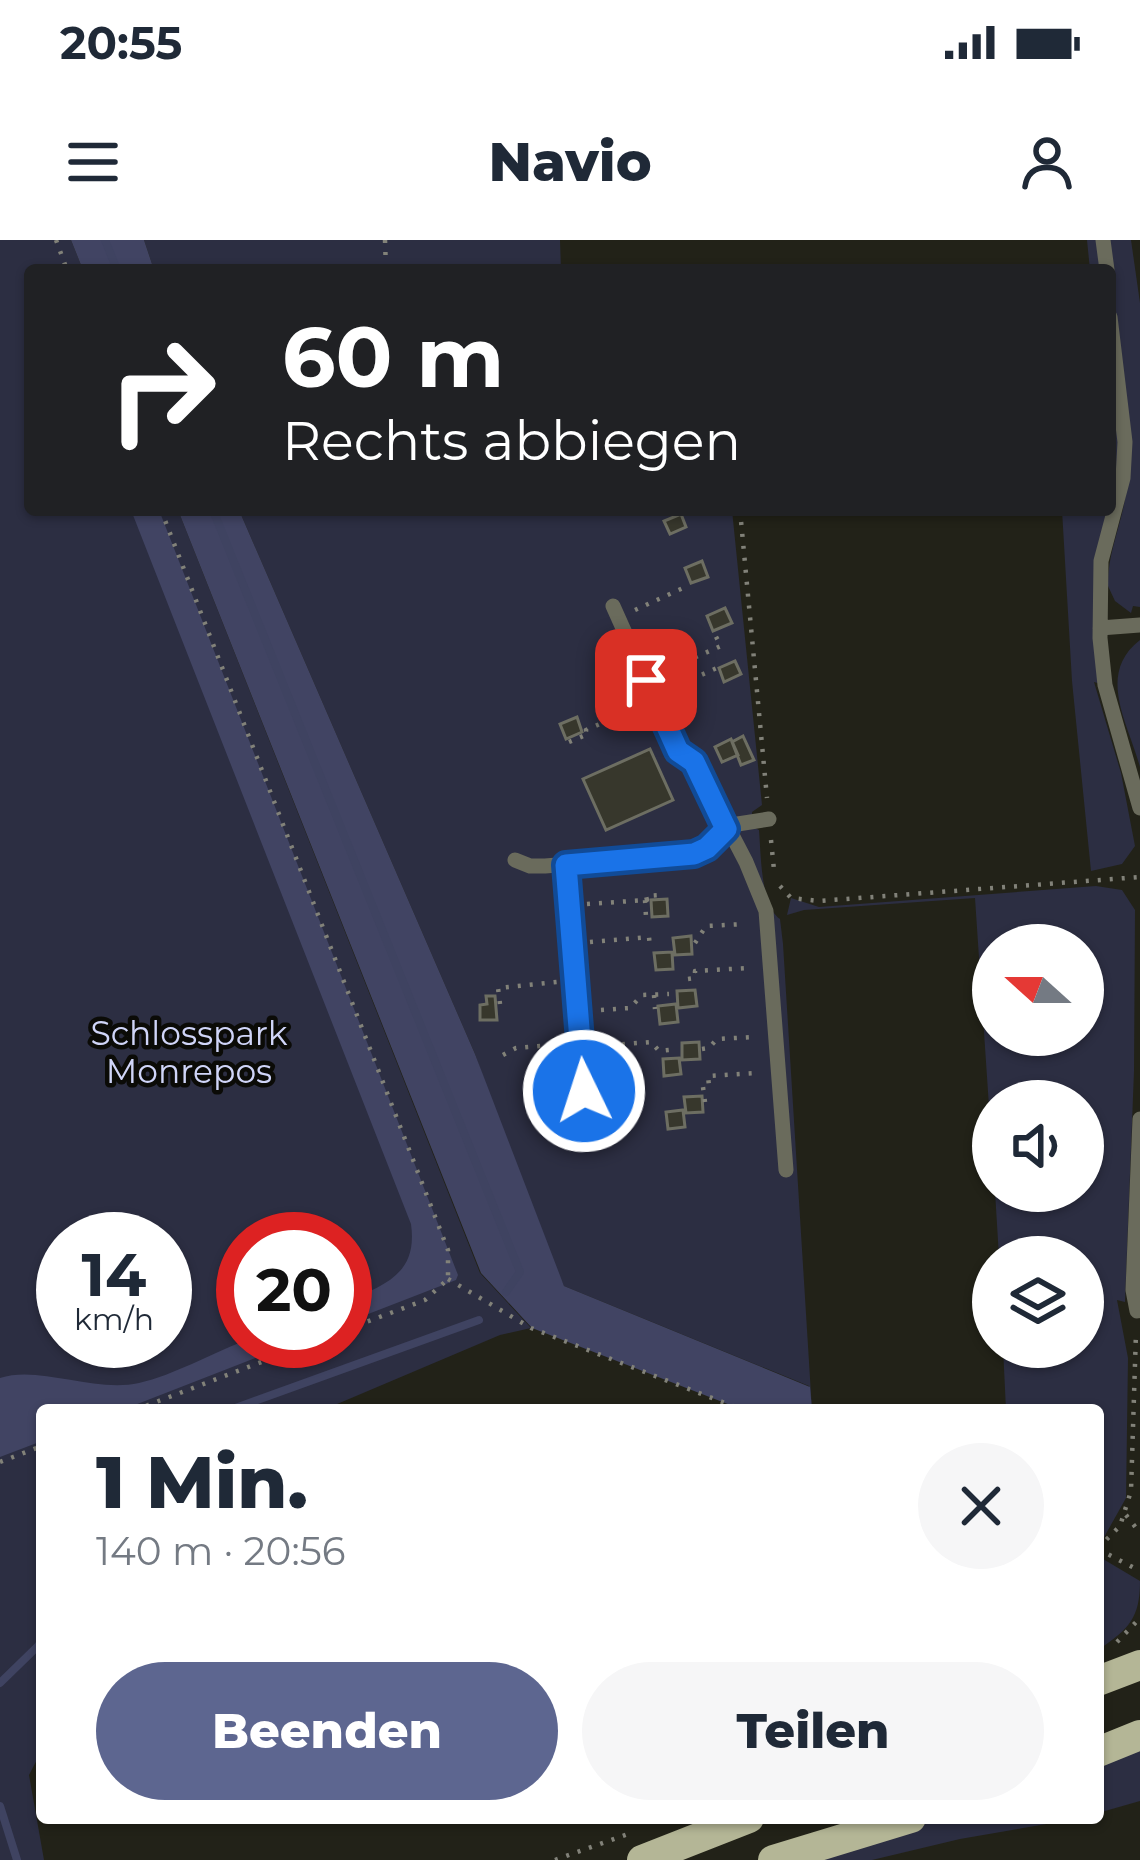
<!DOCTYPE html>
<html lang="de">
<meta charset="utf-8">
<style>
body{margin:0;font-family:Montserrat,sans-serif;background:#f6f6f7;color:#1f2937;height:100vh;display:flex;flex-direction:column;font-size:45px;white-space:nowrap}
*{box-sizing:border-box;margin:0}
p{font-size:39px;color:#747a83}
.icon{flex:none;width:66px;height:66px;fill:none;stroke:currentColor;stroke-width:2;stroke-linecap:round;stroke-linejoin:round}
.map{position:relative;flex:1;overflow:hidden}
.side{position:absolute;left:36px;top:1164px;width:1068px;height:420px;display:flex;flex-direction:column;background:#fff;border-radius:12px;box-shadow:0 3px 9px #0004}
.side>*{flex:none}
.top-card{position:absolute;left:24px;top:24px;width:1092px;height:252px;border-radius:12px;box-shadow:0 3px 9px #0004;background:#202124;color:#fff;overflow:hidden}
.needle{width:78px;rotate:291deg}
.tools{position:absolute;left:972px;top:684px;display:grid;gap:24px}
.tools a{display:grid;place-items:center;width:132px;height:132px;border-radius:50%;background:#fff;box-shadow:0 3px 9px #0004;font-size:60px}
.speed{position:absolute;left:36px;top:972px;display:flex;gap:24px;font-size:60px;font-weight:700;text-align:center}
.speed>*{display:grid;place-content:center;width:156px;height:156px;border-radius:50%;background:#fff;box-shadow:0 3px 9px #0004;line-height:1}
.speed small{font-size:30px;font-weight:400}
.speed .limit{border:18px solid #d22;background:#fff;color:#111}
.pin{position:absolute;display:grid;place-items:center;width:102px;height:102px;color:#fff;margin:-51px;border-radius:24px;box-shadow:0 6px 18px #0006}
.me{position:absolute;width:132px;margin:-66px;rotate:356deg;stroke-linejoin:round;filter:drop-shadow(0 0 9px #0008)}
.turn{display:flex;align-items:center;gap:42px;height:252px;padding:0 60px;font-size:54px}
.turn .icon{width:156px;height:156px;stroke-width:2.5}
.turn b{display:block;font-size:84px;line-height:102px}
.round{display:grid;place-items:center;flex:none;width:126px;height:126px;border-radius:63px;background:#f6f6f7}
.summary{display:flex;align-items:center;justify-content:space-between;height:204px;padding:0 60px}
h1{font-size:72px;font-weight:800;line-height:90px}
.cta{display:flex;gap:24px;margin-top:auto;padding:24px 60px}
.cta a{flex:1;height:138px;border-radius:72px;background:#5d6690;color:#fff;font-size:48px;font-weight:800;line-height:138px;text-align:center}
.cta a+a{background:#f6f6f7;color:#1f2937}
.status{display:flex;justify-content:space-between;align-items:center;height:84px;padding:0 60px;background:#fff;direction:ltr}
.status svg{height:33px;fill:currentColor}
header{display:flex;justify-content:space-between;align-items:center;height:156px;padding:0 60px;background:#fff;font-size:54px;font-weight:800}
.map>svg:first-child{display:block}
.green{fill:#2c2e42;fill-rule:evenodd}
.forest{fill:#414463}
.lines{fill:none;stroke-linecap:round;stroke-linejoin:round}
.stream{stroke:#3f4361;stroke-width:8}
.building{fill:#37372c;stroke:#6d6e62;stroke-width:3}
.path{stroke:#828279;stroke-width:4.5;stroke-dasharray:3 9;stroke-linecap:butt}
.lane{stroke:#6a6b5c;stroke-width:15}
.primary{stroke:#b4b696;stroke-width:30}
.route-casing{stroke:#114b97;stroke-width:30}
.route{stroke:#1a73e8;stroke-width:21}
.labels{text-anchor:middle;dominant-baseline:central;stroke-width:9;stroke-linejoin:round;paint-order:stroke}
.park-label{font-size:33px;fill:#d0d5f8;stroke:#0b0b07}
</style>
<div class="status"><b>20:55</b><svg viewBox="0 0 49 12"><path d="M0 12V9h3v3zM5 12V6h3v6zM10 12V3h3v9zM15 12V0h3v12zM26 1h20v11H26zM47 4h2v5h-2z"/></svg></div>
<header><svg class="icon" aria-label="menu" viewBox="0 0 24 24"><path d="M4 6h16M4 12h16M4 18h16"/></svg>Navio<svg class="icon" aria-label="person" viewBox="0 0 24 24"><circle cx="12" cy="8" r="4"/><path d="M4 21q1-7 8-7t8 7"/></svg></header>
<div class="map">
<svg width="1140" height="1620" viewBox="0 0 1140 1620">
<rect width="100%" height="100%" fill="#222218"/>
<path class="green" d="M0,0h71l12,30h-53v240h148l302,763 51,55 -31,7 -177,75h-281v340l-13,25 15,85h-44zM63,999h102v102h-102zM243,999h102v102h-102z
M144,0h416l1,30h-407z
M1087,0h44l9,63v304l-7,-1 -2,7 -16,-12 -7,-15c-1,-42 23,-77 18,-118l-22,76 1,141 -11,-3 27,91 14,73 -13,18 -31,7 -19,-190 -10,-171h48v-240h-20z
M239,270h493l30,295 -10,7 1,15 6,3c2,26 2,76 21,89l3,25 29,466 -3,-24 -245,-100 -29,-62 -60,-170z
M1140,400v127c-12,-44 -44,-93 0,-127z
M1096,646l26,4 13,20 -1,161 -9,231 -8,-2 11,58 -2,140 -28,50v-138h-92l-3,-63h80v-90h-84l-4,-66h88v-90h-90v65l-18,-268 -171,12 -17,5 4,-17 28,9zM993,705h90v90h-90z
M1098,1316l42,25c0,37 -11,48 -42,69z
M1140,1495v66l-42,12v-61z
M911,1578h170l-121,21 -88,21h-99z"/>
<path class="forest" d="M71,0h73l10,30h-71z
M131,270h28l299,765 -2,5 -111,43v-21c40,-17 73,-28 66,-78z
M178,270h61l236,544 89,232 246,101 2,23h-69l-211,-82 -51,-55z
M244,1101h55l-177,69h-80v31l-42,16v-79c39,-13 94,15 139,5 35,-8 71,-29 105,-42z"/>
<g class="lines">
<path class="stream" d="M105,0l12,30
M213,270l307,762 -14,20
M230,1170l249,-90
M0,1443l39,-38 3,-8
M0,1566l17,54"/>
</g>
<path class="building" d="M681,274l5,13 -16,7 -6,-13z
M702,321l6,16 -17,6 -6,-15z
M725,368l7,15 -19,8 -6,-15z
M735,421l6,13 -17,8 -5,-14z
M577,477l5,15 -16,7 -6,-15z
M743,496l11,24 -13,5 -9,-23z
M731,499l7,16 -16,7 -7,-15z
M650,509l23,51 -67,30 -23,-51z
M667,659l1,17 -16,1 -1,-17z
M691,696l1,18 -17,1 -2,-17z
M672,712l1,17 -17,1 -2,-17z
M695,750l2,16 -19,2 -1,-17z
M486,756h9l2,24h-17v-15l7,-1z
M676,764l2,18 -18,2 -2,-18z
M699,802l1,17 -18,1v-17z
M679,818l2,16 -17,2 -1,-17z
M702,856l1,16 -17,1 -2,-16z
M683,870l2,17 -17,2 -2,-17z"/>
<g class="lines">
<path class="path" d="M56,0l11,30
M385,0l1,30
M161,270l287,740v29l-23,21 -80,30
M740,270l27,288
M635,370l48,-22
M662,432l59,-26 -7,-13
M669,449l48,-21
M569,502l19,-8 -2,-4 53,-23
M771,600l3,30
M780,646l11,12 28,3 321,-24
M645,660l1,17
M587,664l60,-4 -1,-4 16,-1
M590,702l59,-5 1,11
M695,703l11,-17 38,-2
M688,739l7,-1v-7l54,-3
M654,755l1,14
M500,764l-2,-16 59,-6
M601,770l29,-2 12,-13 27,-1
M598,806l53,-4 8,9 10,-1
M702,809l7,-1 8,-9 36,-2
M503,815l13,-7 46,-4
M705,862l-2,-15 6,-1 -1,-10 47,-3
M448,1039l83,49 212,82
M135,1170l182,-69
M0,1222l42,-16
M1126,1275l14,18
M1098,1308l22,-22 11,-35 5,-159
M1098,1309l42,22
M1117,1402l23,-24
M555,1620l73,-26"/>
<path class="lane" d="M1103,0l4,30
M1110,77l15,125 -2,36 -22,83 -1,77 5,47 35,123
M613,366l65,145 16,11 52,100 20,49 20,259
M1100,388l40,-3
M725,586l44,-7
M515,620l15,6h15l149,-12 13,-6 19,-19
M566,625l18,226
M1137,1071l-4,-21 7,-171"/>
<path class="primary" d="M1098,1441l42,-16
M1098,1512l42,-17
M642,1620l107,-42
M773,1620l138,-42"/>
</g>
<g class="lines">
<defs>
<path id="route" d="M584,851l-18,-226 128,-11 13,-6 19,-19 -32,-67 -16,-11 -32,-71"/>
</defs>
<use href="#route" class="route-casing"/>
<use href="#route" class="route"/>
</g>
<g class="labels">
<g class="park-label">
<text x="189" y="793">Schlosspark<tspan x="189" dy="38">Monrepos</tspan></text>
</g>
</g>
</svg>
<div class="tools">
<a><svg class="needle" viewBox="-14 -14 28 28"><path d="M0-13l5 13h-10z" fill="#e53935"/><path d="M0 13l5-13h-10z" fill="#747a83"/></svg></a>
<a><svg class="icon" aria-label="sound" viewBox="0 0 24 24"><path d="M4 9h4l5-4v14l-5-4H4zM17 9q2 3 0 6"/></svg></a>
<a><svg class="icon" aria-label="layers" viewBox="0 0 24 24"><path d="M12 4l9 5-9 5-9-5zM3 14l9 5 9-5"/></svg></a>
</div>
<div class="speed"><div>14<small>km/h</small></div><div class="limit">20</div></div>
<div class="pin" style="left:646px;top:440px;background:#d93025"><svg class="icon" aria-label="arrive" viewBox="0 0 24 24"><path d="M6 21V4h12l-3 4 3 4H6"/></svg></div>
<svg class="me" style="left:584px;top:851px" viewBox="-20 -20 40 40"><circle r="17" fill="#1a73e8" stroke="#fff" stroke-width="3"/><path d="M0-11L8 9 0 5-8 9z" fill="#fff"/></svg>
<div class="top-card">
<div class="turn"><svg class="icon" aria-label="right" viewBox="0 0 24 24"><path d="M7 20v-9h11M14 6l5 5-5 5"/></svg><div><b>60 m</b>Rechts abbiegen</div></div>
</div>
<section class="side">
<div class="summary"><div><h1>1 Min.</h1><p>140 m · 20:56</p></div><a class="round"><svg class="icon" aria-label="close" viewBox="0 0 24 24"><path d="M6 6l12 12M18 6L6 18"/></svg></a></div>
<div class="cta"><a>Beenden</a><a>Teilen</a></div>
</section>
</div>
